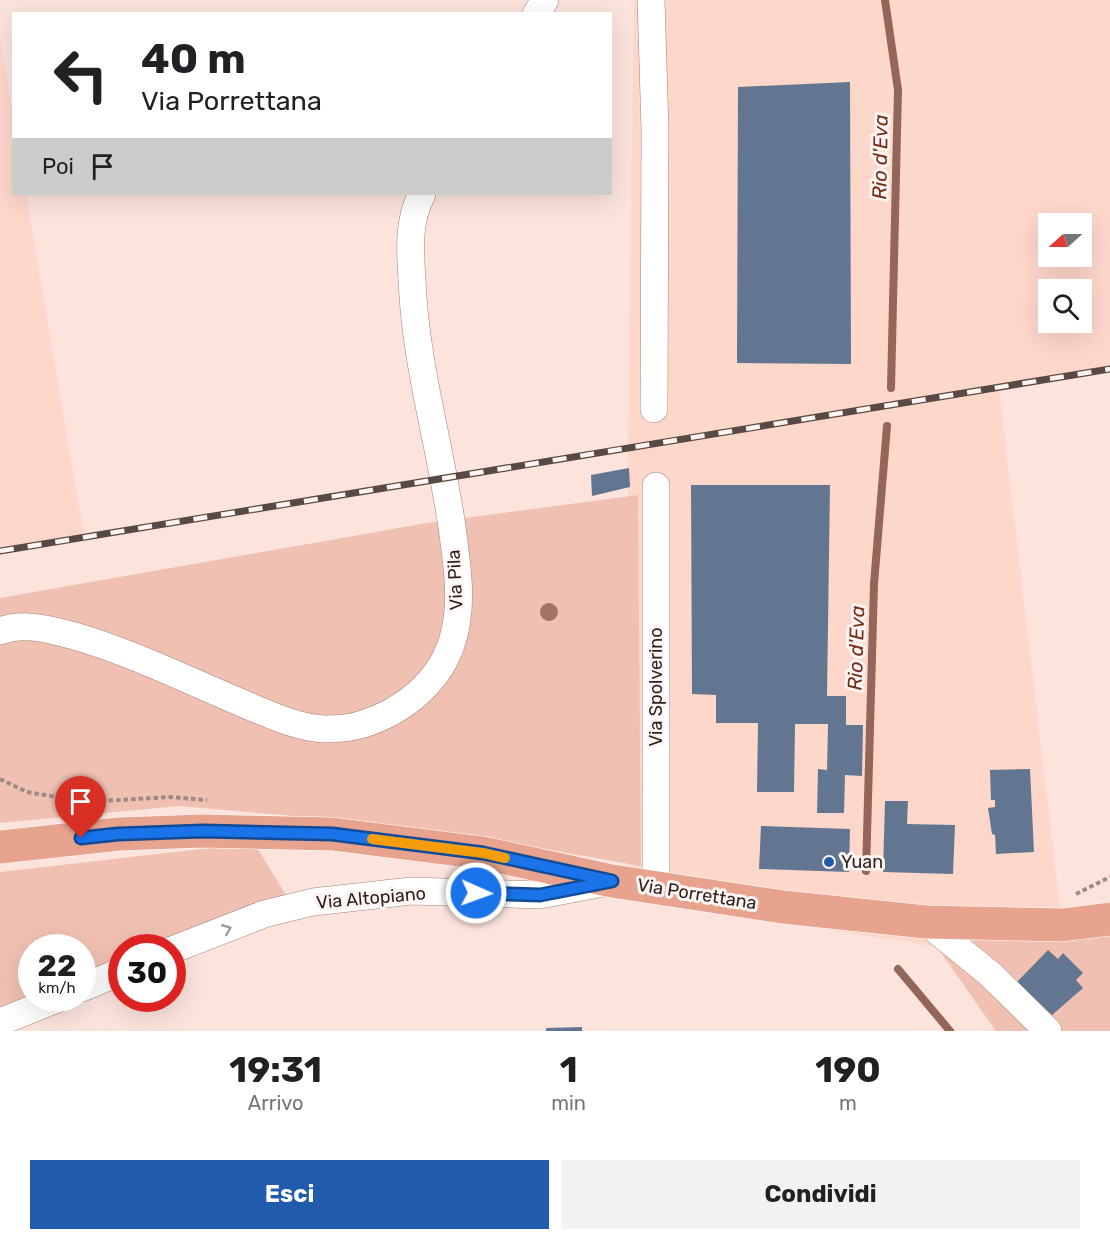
<!DOCTYPE html>
<html lang="it">
<style>
body{margin:0;font-family:Rubik,sans-serif;background:#f2f2f2;color:#202124;height:100vh;display:flex;flex-direction:column;font-size:22px;white-space:nowrap}
*{box-sizing:border-box;margin:0}
p{font-size:20px;color:#757577}
.icon{flex:none;width:33px;height:33px;fill:none;stroke:currentColor;stroke-width:2;stroke-linecap:round;stroke-linejoin:round}
.map{position:relative;height:1031px;overflow:hidden}
.sheet{display:flex;flex-direction:column;background:#fff;flex:1}
.sheet>*{flex:none}
.top-card{position:absolute;left:12px;top:12px;width:600px;height:183px;border-radius:0px;box-shadow:0 6px 24px #0002;background:#fff;color:#202124;overflow:hidden}
.needle{width:39px;rotate:249deg}
.tools{position:absolute;left:1038px;top:213px;display:grid;gap:12px}
.tools a{display:grid;place-items:center;width:54px;height:54px;border-radius:0px;background:#fff;box-shadow:0 6px 24px #0002;font-size:30px}
.speed{position:absolute;left:18px;top:934px;display:flex;gap:12px;font-size:30px;font-weight:700;text-align:center}
.speed>*{display:grid;place-content:center;width:78px;height:78px;border-radius:50%;background:#fff;box-shadow:0 6px 24px #0002;line-height:1}
.speed small{font-size:15px;font-weight:400}
.speed .limit{border:9px solid #d22;background:#fff;color:#111}
.pin{position:absolute;display:grid;place-items:center;width:51px;height:51px;color:#fff;margin:-62px -26px;border-radius:50% 50% 50% 0;rotate:-45deg;box-shadow:0 0 6px #0007}
.pin .icon{rotate:45deg}
.me{position:absolute;width:66px;margin:-33px;rotate:92deg;stroke-linejoin:round;filter:drop-shadow(0 0 4px #0008)}
.turn{display:flex;align-items:center;gap:21px;height:126px;padding:0 30px;font-size:27px}
.turn .icon{width:78px;height:78px;stroke-width:2.5}
.turn b{display:block;font-size:42px;line-height:51px}
.then{display:flex;align-items:center;height:57px;padding:0 30px;background:#0003;gap:12px;font-size:22px}
.eta{display:flex;justify-content:space-evenly;align-items:center;height:102px;text-align:center}
.eta b{font-size:36px;font-weight:700;line-height:42px}
.cta{display:flex;gap:12px;margin-top:auto;padding:12px 30px}
.cta a{flex:1;height:69px;border-radius:0px;background:#215bad;color:#fff;font-size:24px;font-weight:700;line-height:69px;text-align:center}
.cta a+a{background:#f2f2f2;color:#202124}
.map>svg:first-child{display:block}
.built{fill:#fed7cb;fill-rule:evenodd}
.green{fill:#f0c1b3}
.lines{fill:none;stroke-linecap:round;stroke-linejoin:round}
.stream{stroke:#946659;stroke-width:8}
.building{fill:#637691}
.minor-casing{stroke:#a58176;stroke-width:28}
.major-casing{stroke:#fff;stroke-width:34}
.path{stroke:#9d8a84;stroke-width:4;stroke-dasharray:4.5 3;stroke-linecap:butt}
.minor{stroke:#fff;stroke-width:27}
.major{stroke:#e8a38e;stroke-width:33}
.rail-casing{stroke:#594944;stroke-width:7}
.rail{stroke:#fdf5f3;stroke-width:4.5;stroke-dasharray:14;stroke-linecap:butt}
.tree{fill:#a57363}
.oneway{stroke:#a09a98}
.route-casing{stroke:#114b97;stroke-width:15}
.route{stroke:#1a73e8;stroke-width:10}
.slow{stroke:#f59e0b;stroke-width:10}
.poi-dot{fill:#215bad;stroke:#fdf5f3;stroke-width:2}
.labels{text-anchor:middle;dominant-baseline:central;stroke-width:6;stroke-linejoin:round;paint-order:stroke}
.street-label{font-size:18px;fill:#2d1f1b;stroke:#fdf5f3}
.poi-label{font-size:18px;fill:#2d1f1b;stroke:#fdf5f3;text-anchor:start}
.water-label{font-size:20px;font-style:italic;fill:#762d16;stroke:#fdf5f3}
</style>
<div class="map">
<svg width="1110" height="1031" viewBox="0 0 1110 1031">
<rect width="100%" height="100%" fill="#fce4dd"/>
<path class="built" d="M634,0h476v367l-111,23 63,535 -125,22 -311,-50 2,-460zM1048,224h34v32h-34zM1048,290h34v32h-34z
M0,37l13,80 1,77h12l58,341 -84,14z"/>
<path class="green" d="M638,495l3,371 -103,-18 -176,-26 -183,-16 -179,17v-225l427,-75z
M254,843l34,55 -116,50h-50l-1,23 -38,12 -1,-35h-50l-1,50 -31,10v-136z
M1110,919v112h-114l-59,-84 125,-22z"/>
<g class="lines">
<path class="stream" d="M885,0l13,90 -7,298
M866,871l8,-287 13,-158
M898,969l52,62"/>
</g>
<path class="building" d="M850,82l1,282 -114,-1 1,-276z
M629,468l1,19 -38,9 -1,-21z
M691,485h139l-3,211h19v29h17l-1,51 -17,-1 -1,38h-27l1,-44 9,1 1,-46h-33l-1,68h-37l1,-69h-42v-28l-24,-1z
M1030,769l4,83 -38,2 -1,-19 -3,-1 -4,-26 7,-1v-7h-4l-1,-30z
M885,801h23l-1,23 48,1 -2,49 -70,-2z
M761,826l89,3 -1,43 -90,-3z
M1048,950l10,9 5,-6 20,20 -7,7 7,8 -31,27 -35,-33z
M582,1027v4h-36v-3z"/>
<g class="lines">
<defs>
<path id="minor" d="M651,0l4,129 -1,280
M536,14l9,-14
M0,631c23,-9 47,-2 71,4 57,16 112,43 166,66 27,11 59,27 88,28 12,0 26,-1 38,-5 39,-12 76,-41 89,-82 12,-37 5,-77 0,-115 -12,-83 -37,-164 -40,-248 -2,-29 -4,-59 10,-85
M656,888v-402
M926,922l64,52 58,57
M172,950l92,-36 49,-12 98,-11 129,4 68,-13
M82,988l40,-17
M0,1022l57,-23"/>
<path id="major" d="M0,847l119,-13 84,-3 129,3 151,19 129,28 171,26 143,15 136,3 48,-6"/>
</defs>
<use href="#minor" class="minor-casing"/>
<use href="#major" class="major-casing"/>
<path class="path" d="M0,779l27,13 58,10 85,-5 37,3
M1076,894l34,-17"/>
<use href="#minor" class="minor"/>
<use href="#major" class="major"/>
<defs>
<path id="rail" d="M0,551l1110,-182"/>
</defs>
<use href="#rail" class="rail-casing"/>
<use href="#rail" class="rail"/>
</g>
<circle class="tree" cx="549" cy="612" r="9"/>
<defs><path id="oneway-chevron" d="M-2-3.5L2.5 0L-2 3.5" fill="none" stroke-width="1.6" stroke-linecap="round" stroke-linejoin="round" transform="scale(1.5)"/></defs>
<use class="oneway" href="#oneway-chevron" transform="translate(227 929) rotate(-22)"/>
<g class="lines">
<defs>
<path id="route" d="M81,838l37,-4 85,-3 129,3 151,19 129,28 -72,14 -64,-2"/>
</defs>
<use href="#route" class="route-casing"/>
<use href="#route" class="route"/>
<path class="slow" d="M372,839l111,14 22,5"/>
</g>
<circle class="poi-dot" cx="829" cy="862" r="6"/>
<g class="labels">
<g class="street-label">
<text transform="translate(455 580) rotate(-93)">Via Pila</text>
<text transform="translate(656 687) rotate(-90)">Via Spolverino</text>
<text transform="translate(697 894) rotate(9)">Via Porrettana</text>
<text transform="translate(371 898) rotate(-5)">Via Altopiano</text>
</g>
<g class="poi-label">
<text x="841" y="862">Yuan</text>
</g>
<g class="water-label">
<text transform="translate(880 157) rotate(-89)">Rio d'Eva</text>
<text transform="translate(856 648) rotate(-88)">Rio d'Eva</text>
</g>
</g>
</svg>
<div class="tools">
<a><svg class="needle" viewBox="-14 -14 28 28"><path d="M0-13l5 13h-10z" fill="#e53935"/><path d="M0 13l5-13h-10z" fill="#757577"/></svg></a>
<a><svg class="icon" aria-label="search" viewBox="0 0 24 24"><circle cx="10" cy="10" r="6"/><path d="M15 15l6 6"/></svg></a>
</div>
<div class="speed"><div>22<small>km/h</small></div><div class="limit">30</div></div>
<div class="pin" style="left:81px;top:838px;background:#d93025"><svg class="icon" aria-label="arrive" viewBox="0 0 24 24"><path d="M6 21V4h12l-3 4 3 4H6"/></svg></div>
<svg class="me" style="left:476px;top:893px" viewBox="-20 -20 40 40"><circle r="17" fill="#1a73e8" stroke="#fff" stroke-width="3"/><path d="M0-11L8 9 0 5-8 9z" fill="#fff"/></svg>
<div class="top-card">
<div class="turn"><svg class="icon" aria-label="left" viewBox="0 0 24 24"><path d="M17 20v-9H6M10 6l-5 5 5 5"/></svg><div><b>40 m</b>Via Porrettana</div></div>
<div class="then">Poi<svg class="icon" aria-label="arrive" viewBox="0 0 24 24"><path d="M6 21V4h12l-3 4 3 4H6"/></svg></div>
</div>
</div>
<section class="sheet">
<div class="eta">
<div><b>19:31</b><p>Arrivo</p></div>
<div><b>1</b><p>min</p></div>
<div><b>190</b><p>m</p></div>
</div>
<div class="cta"><a>Esci</a><a>Condividi</a></div>
</section>
